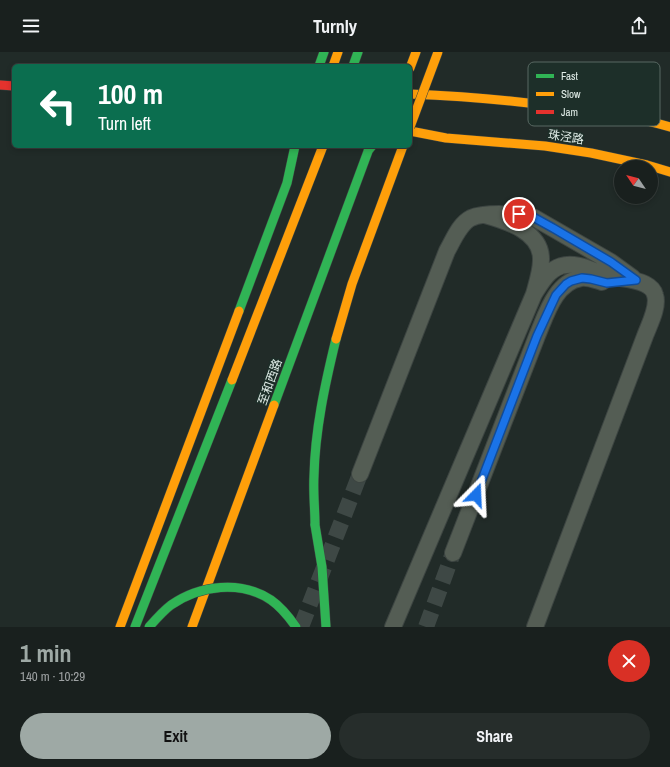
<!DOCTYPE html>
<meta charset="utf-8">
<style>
body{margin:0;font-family:"Archivo Narrow","Noto Sans SC",sans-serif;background:#262d2b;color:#f1f3f6;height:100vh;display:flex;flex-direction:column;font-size:15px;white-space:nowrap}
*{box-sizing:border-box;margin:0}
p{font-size:13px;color:#9fa3a4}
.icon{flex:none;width:22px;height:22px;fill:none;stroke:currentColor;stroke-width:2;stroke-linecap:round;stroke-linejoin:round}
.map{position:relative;height:575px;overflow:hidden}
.side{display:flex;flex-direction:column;background:#19201e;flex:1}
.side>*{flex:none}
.top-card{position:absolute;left:12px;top:12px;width:400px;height:84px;border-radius:6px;box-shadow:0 2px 6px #0003,0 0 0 1px #373e3c;background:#0b6e4f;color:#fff;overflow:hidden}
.needle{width:26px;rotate:305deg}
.buttons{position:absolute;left:614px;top:108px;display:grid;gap:8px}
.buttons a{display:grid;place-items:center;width:44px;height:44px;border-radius:50%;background:#19201e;box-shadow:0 2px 6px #0003,0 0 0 1px #373e3c;font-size:20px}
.pin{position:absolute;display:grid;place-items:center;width:34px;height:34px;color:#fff;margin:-17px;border:2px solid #fff;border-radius:50%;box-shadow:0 1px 4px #0007}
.me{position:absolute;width:44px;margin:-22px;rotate:21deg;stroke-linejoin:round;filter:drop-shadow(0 0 3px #0008)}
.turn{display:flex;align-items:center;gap:14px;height:84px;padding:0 20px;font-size:18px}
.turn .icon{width:52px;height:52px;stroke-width:2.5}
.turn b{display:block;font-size:28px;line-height:34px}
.round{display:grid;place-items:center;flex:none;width:42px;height:42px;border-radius:21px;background:#262d2b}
.head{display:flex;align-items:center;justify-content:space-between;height:68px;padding:0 20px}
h1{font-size:24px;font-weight:800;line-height:30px;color:#9ea9a5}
.cta{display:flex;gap:8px;margin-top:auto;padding:8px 20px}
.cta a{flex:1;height:46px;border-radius:24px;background:#9ea9a5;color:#111;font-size:16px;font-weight:800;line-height:46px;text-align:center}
.cta a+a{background:#262d2b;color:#f1f3f6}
header{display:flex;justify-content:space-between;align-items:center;height:52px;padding:0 20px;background:#19201e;font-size:18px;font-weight:800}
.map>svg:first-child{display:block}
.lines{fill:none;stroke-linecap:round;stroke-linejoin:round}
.street-tunnel{stroke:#3e4845;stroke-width:16;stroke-dasharray:16 8;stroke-linecap:butt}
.street-casing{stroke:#3d4542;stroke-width:18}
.fast-casing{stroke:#3d4542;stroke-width:10}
.slow-casing{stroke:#3d4542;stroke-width:10}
.jam-casing{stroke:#3d4542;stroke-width:10}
.street{stroke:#545d54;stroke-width:16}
.fast{stroke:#30b455;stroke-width:9}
.slow{stroke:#ff9f0a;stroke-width:9}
.jam{stroke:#e5322d;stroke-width:9}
.fast-bridge-casing{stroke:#3d4542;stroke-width:10;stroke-linecap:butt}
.slow-bridge-casing{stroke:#3d4542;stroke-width:10;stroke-linecap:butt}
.fast-bridge{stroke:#30b455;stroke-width:9}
.slow-bridge{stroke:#ff9f0a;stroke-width:9}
.route-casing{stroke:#114b97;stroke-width:10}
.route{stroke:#1a73e8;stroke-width:7}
.labels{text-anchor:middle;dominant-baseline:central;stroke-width:3;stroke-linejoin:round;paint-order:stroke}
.street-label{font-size:12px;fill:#e1ede8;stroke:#1d2f29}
.key{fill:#1d2f29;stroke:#586862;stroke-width:1}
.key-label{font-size:11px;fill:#e1ede8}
</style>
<header><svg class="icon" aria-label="menu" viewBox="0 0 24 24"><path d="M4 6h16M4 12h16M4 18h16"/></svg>Turnly<svg class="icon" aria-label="share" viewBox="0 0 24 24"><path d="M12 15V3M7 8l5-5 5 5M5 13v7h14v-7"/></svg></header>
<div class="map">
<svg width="670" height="575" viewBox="0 0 670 575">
<rect width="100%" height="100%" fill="#212b28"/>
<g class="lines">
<path class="street-tunnel" d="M301,575l59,-153
M426,575l27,-74"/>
<defs>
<path id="street" d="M534,242c7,-11 14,-24 27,-28 15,-5 31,5 45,9 13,4 27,3 39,9 4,2 9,6 10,11 4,12 -6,30 -10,41l-110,291
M360,422l87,-223c6,-10 12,-27 24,-33 13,-6 48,-4 62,-1l78,45 22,16
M453,501l84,-217c9,-21 18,-54 44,-58 7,-1 14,2 21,4
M393,575l141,-333c3,-11 7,-23 7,-34 1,-28 -34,-39 -56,-45"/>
<path id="fast" d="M319,14l5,-14
M353,14l5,-14
M368,99l4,-5
M239,259l48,-128 8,-37
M274,353l96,-259
M315,473c0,-16 -2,-33 -1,-49 1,-46 11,-92 22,-137
M135,575l97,-247"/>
<path id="slow" d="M333,14l5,-14
M410,16l6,-16
M410,42c50,2 100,6 149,13 38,4 75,9 111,20
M410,79l36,7 99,8 46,7 56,12 23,7
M336,287l16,-55 51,-138
M232,328l91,-234
M120,575l119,-316
M192,575l82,-222"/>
<path id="jam" d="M0,33l14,1"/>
</defs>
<use href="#street" class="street-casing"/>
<use href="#fast" class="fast-casing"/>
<use href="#slow" class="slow-casing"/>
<use href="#jam" class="jam-casing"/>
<use href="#street" class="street"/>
<use href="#fast" class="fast"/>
<use href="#slow" class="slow"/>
<use href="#jam" class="jam"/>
<defs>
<path id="fast-bridge" d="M315,473l7,42 4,60
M149,575c7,-8 14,-16 22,-22 29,-20 70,-25 100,-5 10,7 18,17 25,27"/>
<path id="slow-bridge" d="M410,75l28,-75"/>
</defs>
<use href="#fast-bridge" class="fast-bridge-casing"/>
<use href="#slow-bridge" class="slow-bridge-casing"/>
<use href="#fast-bridge" class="fast-bridge"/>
<use href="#slow-bridge" class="slow-bridge"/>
</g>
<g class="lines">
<defs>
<path id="route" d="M476,443l61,-159 19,-41 10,-11 5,-3 11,-3 9,1 16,4 29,-3 -25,-18 -58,-34 -20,-11 -14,-3"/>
</defs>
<use href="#route" class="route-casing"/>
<use href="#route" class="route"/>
</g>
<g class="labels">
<g class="street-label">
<text transform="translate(566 85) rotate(9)">珠泾路</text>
<text transform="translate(270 330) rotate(-70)">至和西路</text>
</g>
</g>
<rect x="528" y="10" width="132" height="64" rx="6" class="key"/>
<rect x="536" y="22" width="18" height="4" fill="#30b455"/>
<rect x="536" y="40" width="18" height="4" fill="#ff9f0a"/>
<rect x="536" y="58" width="18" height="4" fill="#e5322d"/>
<g class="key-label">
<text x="561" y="28">Fast</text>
<text x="561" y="46">Slow</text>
<text x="561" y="64">Jam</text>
</g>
</svg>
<div class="buttons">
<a><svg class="needle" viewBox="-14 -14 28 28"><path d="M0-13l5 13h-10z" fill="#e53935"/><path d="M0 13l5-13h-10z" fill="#9fa3a4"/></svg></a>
</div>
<div class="pin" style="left:519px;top:162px;background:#d93025"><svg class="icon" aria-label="arrive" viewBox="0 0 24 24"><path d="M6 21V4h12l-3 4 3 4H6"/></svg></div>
<svg class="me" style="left:476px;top:443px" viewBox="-20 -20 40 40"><path d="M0-17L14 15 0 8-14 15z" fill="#1a73e8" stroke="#fff" stroke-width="4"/></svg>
<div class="top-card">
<div class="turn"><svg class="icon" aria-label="left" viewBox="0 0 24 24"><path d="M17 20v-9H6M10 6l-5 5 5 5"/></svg><div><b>100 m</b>Turn left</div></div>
</div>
</div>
<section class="side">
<div class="head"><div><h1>1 min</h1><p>140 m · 10:29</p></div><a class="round" style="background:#d93025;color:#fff"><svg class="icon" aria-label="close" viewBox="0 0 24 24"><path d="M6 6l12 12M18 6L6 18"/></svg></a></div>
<div class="cta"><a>Exit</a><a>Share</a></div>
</section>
